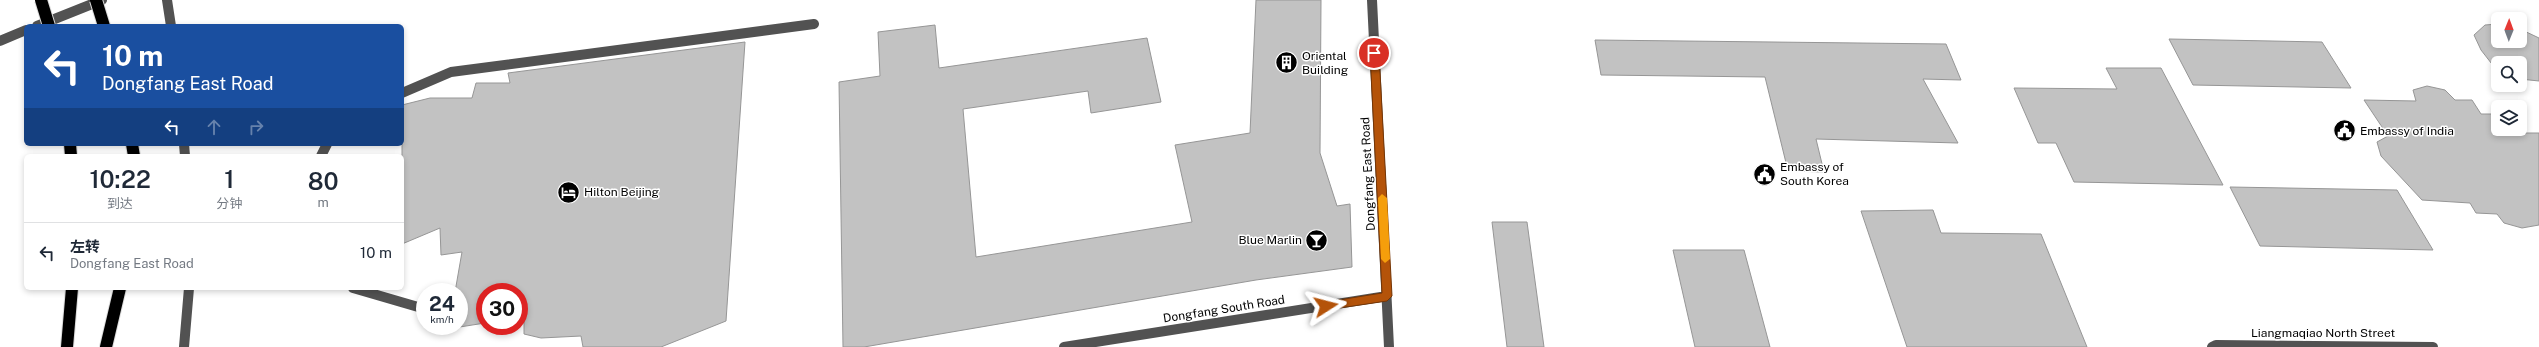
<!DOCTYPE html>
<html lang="zh">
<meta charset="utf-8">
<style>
body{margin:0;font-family:"Public Sans","Noto Sans SC",sans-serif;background:#f6f6f7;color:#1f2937;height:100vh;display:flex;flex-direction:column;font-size:15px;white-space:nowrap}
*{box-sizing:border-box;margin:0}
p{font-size:13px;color:#747a83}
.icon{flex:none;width:22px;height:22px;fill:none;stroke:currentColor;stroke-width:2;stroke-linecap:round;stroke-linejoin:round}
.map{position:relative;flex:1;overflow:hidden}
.side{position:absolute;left:24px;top:154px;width:380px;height:136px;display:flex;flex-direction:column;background:#fff;border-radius:6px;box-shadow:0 2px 6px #0003}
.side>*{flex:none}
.guide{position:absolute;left:24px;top:24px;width:380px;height:122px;border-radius:6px;box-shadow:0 2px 6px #0003;background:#1a4fa0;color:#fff;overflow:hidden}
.needle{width:26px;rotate:1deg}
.tools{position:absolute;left:2491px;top:12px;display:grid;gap:8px}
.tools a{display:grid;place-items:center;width:36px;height:36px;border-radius:6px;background:#fff;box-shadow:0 2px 6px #0003;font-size:20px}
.speed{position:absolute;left:416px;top:283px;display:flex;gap:8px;font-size:20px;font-weight:700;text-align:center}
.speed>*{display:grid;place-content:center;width:52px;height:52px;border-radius:50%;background:#fff;box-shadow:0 2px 6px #0003;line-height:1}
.speed small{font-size:10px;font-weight:400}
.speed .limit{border:6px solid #d22;background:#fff;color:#111}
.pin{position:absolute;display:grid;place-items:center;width:34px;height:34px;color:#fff;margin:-17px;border:2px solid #fff;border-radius:50%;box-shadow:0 1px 4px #0007}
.me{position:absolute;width:44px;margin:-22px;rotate:81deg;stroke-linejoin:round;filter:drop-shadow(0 0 3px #0008)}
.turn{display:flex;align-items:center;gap:14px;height:84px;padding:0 12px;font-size:18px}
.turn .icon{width:52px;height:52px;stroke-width:2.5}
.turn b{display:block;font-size:28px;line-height:34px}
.lanes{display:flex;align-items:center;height:38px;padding:0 12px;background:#0003;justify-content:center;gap:20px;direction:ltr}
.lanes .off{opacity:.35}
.eta{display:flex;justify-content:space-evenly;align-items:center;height:68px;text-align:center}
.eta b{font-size:24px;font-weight:600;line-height:28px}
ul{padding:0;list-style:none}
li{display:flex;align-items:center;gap:12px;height:60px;padding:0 12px;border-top:1px solid #e0e1e3}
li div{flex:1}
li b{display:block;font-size:15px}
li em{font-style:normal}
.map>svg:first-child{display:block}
.building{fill:#c2c2c2;stroke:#969696}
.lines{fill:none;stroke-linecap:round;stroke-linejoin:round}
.highway-casing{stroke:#dbdbdb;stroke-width:14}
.minor{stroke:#525252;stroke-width:10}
.highway{stroke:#000;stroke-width:12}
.highway-bridge-casing{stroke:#dbdbdb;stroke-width:14;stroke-linecap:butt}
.highway-bridge{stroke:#000;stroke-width:12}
.route{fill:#b45309;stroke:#753606}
.slow{fill:#f59e0b}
.labels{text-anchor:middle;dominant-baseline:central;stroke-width:3;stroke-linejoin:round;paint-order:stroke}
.poi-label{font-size:12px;fill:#000;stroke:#fff;text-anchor:start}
.street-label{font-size:12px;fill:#000;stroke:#fff}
</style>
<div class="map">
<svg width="2539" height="347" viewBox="0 0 2539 347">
<rect width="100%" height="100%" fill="#fff"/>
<path class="building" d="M1256,0h65l-1,153 17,53 13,-2 2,63 -96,13 -392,67h-21l-4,-265 41,-6 -2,-44 57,-7 4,43 208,-30 14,64 -70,11 -3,-22 -125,18 13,148 216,-35 -17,-77 75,-12z
M2498,24v17h22v-12l19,9v43l-19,-2v-16h-22v7l-3,-2 -14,-18 -7,-15 11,-10z
M2169,39l153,3 29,46 -158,-3z
M1595,40l351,4 15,36 -38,-1 35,64 -142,-4 8,33 -36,-1 -23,-94 -164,-2z
M745,42l-19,279 -65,26h-78l-2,-11 -40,2 -17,-4v-18l-5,1v-25h-34v31l-38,6 1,-3h11v-34h-4l7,-40 -21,3 -1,-27 -38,16v-139l28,-7h42l4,-15h34l-2,-10z
M2106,68h55l62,117 -149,-3 -18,-39h-18l-24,-55 103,1z
M2427,86l18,4 10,10h17l9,14h15l2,15h18l3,4h20v92l-17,3 -18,-5 -7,-9 -21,-1 -6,-10 -48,-3 -41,-44 -4,-14 11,-6 -24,-36 52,1 -3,-11z
M2230,187l167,3 36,60 -173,-4z
M1933,210l8,23 100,1 46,113h-180l-46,-136z
M1492,222h35l17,125h-37z
M1673,250h71l26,97h-75z"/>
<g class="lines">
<defs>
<path id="highway" d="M70,144l1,12
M132,144l2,12
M67,347l5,-59
M106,347l14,-59"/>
</defs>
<use href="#highway" class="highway-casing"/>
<path class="minor" d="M167,0l4,26
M1372,0l17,347
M37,26l65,-26
M0,41l26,-11
M402,93l49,-21 363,-48
M184,144l1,12
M321,156l6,-12
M353,288l72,21
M184,347l5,-59
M1064,347l323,-51
M2212,347l4,-2 217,2"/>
<use href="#highway" class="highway"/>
<defs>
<path id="highway-bridge" d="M41,0l8,26
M96,0l8,26"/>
</defs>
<use href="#highway-bridge" class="highway-bridge-casing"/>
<use href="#highway-bridge" class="highway-bridge"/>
</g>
<path class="route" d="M1374,50l5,3 13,243 -5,5 -61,9 -5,-4 5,-4 56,-9 -12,-240z"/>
<path class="slow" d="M1382,194l5,4 3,61 -5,4 -4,-4 -3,-61z"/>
<defs>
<symbol id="building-disc" viewBox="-11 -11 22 22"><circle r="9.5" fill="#000" stroke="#fff"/><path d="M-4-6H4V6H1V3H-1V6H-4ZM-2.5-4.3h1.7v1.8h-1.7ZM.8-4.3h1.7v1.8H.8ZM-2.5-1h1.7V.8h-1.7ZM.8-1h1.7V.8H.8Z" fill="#fff"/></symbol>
<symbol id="civic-disc" viewBox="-11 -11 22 22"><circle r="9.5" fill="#000" stroke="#fff"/><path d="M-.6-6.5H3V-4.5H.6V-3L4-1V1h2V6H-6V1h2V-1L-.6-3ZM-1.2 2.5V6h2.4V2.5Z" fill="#fff"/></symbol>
<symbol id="hotel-disc" viewBox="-11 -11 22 22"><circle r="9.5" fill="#000" stroke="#fff"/><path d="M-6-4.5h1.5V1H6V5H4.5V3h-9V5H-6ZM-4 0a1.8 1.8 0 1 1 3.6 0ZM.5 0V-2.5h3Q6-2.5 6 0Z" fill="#fff"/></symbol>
<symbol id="bar-disc" viewBox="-11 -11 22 22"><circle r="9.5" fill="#000" stroke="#fff"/><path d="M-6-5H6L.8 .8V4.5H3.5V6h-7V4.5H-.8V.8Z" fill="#fff"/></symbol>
</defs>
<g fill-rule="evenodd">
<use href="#building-disc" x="1274" y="50" width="25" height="25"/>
<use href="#civic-disc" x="2332" y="118" width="25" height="25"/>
<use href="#civic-disc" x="1752" y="162" width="25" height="25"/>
<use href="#hotel-disc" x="556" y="180" width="25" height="25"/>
<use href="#bar-disc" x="1304" y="228" width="25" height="25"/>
</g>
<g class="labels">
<g class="poi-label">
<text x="1302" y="56">Oriental<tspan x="1302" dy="14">Building</tspan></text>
<text x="2360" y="131">Embassy of India</text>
<text x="1780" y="167">Embassy of<tspan x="1780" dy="14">South Korea</tspan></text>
<text x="584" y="192">Hilton Beijing</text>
<text x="1302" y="240" text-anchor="end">Blue Marlin</text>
</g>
<g class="street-label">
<text transform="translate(1368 174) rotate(-93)">Dongfang East Road</text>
<text transform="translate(1224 309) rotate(-9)">Dongfang South Road</text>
<text x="2323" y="333">Liangmaqiao North Street</text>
</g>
</g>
</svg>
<div class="tools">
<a><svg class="needle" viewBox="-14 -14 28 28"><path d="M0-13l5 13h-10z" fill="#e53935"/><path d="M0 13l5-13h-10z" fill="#747a83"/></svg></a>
<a><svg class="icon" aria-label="search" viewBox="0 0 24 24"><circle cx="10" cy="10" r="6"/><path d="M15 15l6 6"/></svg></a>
<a><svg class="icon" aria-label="layers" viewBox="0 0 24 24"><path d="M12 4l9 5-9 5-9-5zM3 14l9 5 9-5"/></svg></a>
</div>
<div class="speed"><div>24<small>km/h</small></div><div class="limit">30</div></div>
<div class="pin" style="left:1374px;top:53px;background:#d93025"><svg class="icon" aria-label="arrive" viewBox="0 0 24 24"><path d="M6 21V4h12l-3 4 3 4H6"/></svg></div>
<svg class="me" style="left:1326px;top:306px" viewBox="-20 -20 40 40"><path d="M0-17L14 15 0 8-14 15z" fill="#b45309" stroke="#fff" stroke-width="4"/></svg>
<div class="guide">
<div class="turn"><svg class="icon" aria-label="left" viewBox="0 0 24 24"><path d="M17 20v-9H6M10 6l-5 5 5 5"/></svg><div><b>10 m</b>Dongfang East Road</div></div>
<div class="lanes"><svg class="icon" aria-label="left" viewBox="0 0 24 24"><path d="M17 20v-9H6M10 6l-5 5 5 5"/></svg><svg class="icon off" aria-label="ahead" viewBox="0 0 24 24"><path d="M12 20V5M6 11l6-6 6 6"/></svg><svg class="icon off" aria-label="right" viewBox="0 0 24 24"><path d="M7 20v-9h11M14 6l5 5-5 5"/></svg></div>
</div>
<section class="side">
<div class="eta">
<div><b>10:22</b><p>到达</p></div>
<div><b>1</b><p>分钟</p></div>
<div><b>80</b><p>m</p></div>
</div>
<ul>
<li><svg class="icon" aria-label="left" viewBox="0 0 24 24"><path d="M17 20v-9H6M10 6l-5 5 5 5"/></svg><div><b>左转</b><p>Dongfang East Road</p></div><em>10 m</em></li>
</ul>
</section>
</div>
